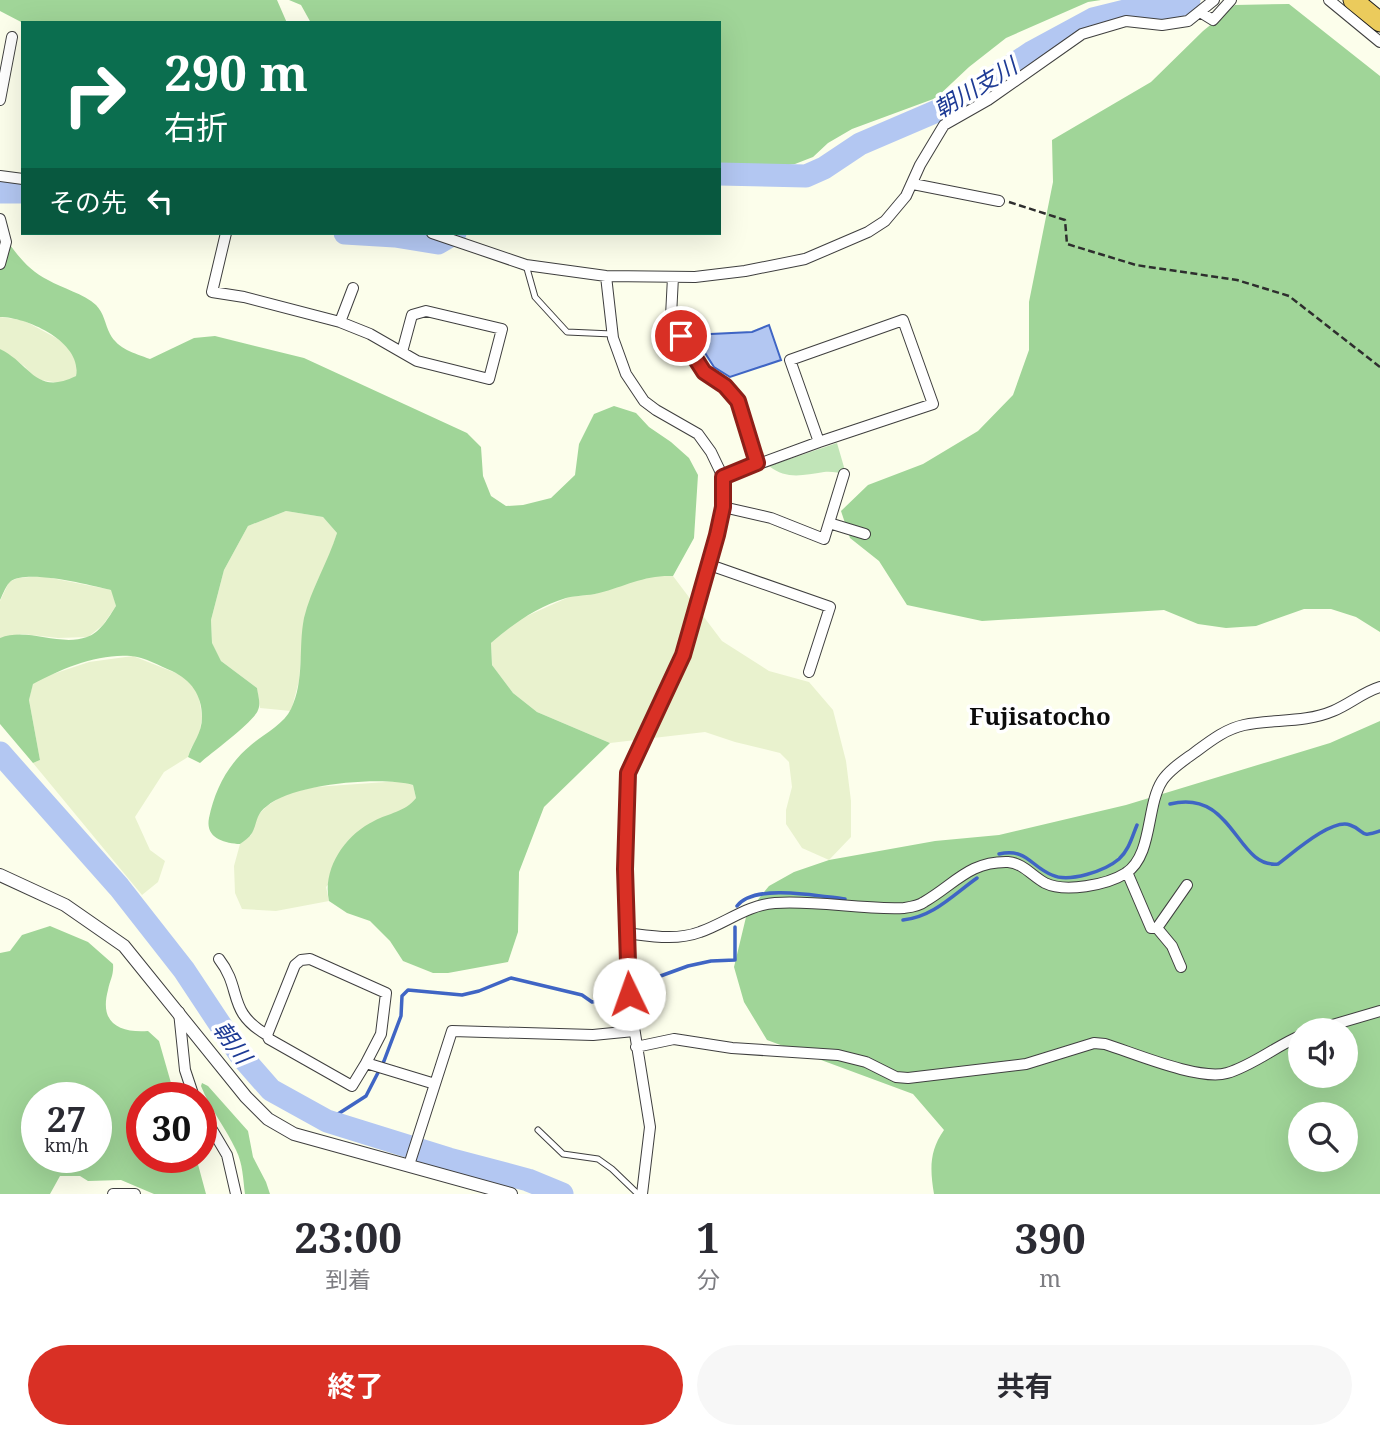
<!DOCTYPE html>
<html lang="ja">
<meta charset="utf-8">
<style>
body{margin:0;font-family:"Noto Serif","Noto Sans JP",serif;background:#f7f7f7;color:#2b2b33;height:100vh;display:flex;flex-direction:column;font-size:26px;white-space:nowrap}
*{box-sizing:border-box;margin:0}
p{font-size:23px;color:#7c7c81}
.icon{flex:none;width:38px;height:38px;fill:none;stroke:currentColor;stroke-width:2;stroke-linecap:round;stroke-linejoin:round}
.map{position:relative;height:1194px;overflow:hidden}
.sheet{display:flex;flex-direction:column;background:#fff;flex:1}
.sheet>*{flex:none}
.top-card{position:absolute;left:21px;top:21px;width:700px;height:214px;border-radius:0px;box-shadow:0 7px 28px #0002;background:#0b6e4f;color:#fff;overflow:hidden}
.fabs{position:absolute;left:1288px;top:1018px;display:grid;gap:14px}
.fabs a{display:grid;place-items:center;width:70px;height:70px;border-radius:50%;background:#fff;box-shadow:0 7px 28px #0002;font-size:35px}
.speed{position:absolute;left:21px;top:1082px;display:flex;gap:14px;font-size:35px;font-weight:700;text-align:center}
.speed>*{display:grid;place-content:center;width:91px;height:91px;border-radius:50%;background:#fff;box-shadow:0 7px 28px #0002;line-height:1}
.speed small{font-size:18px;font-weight:400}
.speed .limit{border:10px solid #d22;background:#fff;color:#111}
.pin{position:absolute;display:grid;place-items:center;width:60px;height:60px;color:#fff;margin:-30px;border:4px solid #fff;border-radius:50%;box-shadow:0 2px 7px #0007}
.me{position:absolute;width:77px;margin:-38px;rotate:357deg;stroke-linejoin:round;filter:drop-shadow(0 0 5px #0008)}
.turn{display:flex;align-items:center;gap:24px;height:147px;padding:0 28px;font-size:32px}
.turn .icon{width:91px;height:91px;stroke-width:2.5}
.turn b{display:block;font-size:49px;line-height:60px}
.then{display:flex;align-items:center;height:66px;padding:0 28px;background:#0003;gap:14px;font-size:26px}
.eta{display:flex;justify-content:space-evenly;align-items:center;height:119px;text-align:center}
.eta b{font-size:42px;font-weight:700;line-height:49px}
.action{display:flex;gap:14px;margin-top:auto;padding:14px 28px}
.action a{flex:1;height:80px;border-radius:42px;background:#d93025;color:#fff;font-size:28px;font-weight:700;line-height:80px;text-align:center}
.action a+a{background:#f7f7f7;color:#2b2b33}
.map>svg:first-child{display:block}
.farmland{fill:#e9f2ce}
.green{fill:#c1e5b8}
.forest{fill:#a0d598;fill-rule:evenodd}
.water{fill:#b3c7f2;stroke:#3f65c4;stroke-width:2}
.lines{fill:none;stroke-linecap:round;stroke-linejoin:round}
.stream{stroke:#3f65c4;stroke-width:3.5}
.river{stroke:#b3c7f2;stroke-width:23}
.service-casing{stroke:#3f3f3f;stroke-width:7}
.minor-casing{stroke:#3f3f3f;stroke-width:12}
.tertiary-casing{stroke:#3f3f3f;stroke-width:14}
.motorway-casing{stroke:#1d1d1d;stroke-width:21}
.path{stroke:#2e2e2e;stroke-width:2.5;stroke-dasharray:7 3.5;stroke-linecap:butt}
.service{stroke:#fff;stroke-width:5}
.minor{stroke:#fff;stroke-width:10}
.tertiary{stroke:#fff;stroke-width:12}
.motorway{stroke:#ebcb5c;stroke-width:19}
.route-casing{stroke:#8d1f18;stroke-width:18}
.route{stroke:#d93025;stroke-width:12}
.labels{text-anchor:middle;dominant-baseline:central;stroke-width:7;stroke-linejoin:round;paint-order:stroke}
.water-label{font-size:23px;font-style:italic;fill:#1e3b95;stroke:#fff}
.quarter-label{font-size:24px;font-weight:bold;fill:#0c0c0c;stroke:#fff}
</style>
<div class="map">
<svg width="1380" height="1194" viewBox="0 0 1380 1194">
<rect width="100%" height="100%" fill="#fcfeeb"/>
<path class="farmland" d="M0,317l23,3 35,19 12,10 8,17 -2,10 -11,6h-12l-17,-3 -12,-13 -24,-17z
M286,511l37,6 14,16 -8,25 -13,26 -12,36 -5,61 -8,30 -31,-3 -3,-20 -36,-27 -9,-17 -1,-24 13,-50 24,-44z
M655,575l18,1 49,65 47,30 40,11 24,28 13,51 5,40v36l-22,23 -27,-12 -16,-24v-14l6,-23 -3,-25 -9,-9 -45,-11 -30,-10 -95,11 -73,-31 -24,-19 -21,-28 -1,-22 27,-23 51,-23 26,-3 34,-12z
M41,576l71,14 4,16 -13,19 -15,12 -30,1 -36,-4 -22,4v-37l9,-19 9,-4z
M133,656l48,19 12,10 6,12 3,20 -3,19 -8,12 -3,9 -24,15 -29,45 15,33 15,11 -7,21 -16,13 -109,-132 7,-3 -11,-60 4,-17 14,-7 42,-14z
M400,781l13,4 3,13 -6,8 -17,8 -67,73 3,14 -53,10 -34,-2 -7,-16 -1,-27 6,-22 11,-9 5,-18 11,-11 18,-12 30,-7z"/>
<path class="green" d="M837,443l9,31c-7,-1 -15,-3 -22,-2 -21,3 -37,8 -55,-6z"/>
<path class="forest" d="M0,0h277l10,23h-264l-23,-12z
M289,0h812l-13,2 -82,36 -37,29 -33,31 -84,31 -24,14 -15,14 -18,7 -26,4 -50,-3v-142h-408l-10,-18z
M1289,4l91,72v556l-24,-15 -25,-8h-27l-48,17 -30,2 -28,-4 -34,-14 -182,11 -75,-16 -28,-44 -29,-23 -9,-27 27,-26 55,-21 55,-33 35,-36 16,-45v-48l24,-120 -1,-42 99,-58 52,-51 32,-26z
M0,230c13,20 26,39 48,50 14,8 36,14 48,25 8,8 9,19 14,29 8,15 24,19 40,25l44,-21 21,-2 89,22 163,75 14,14 2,29 8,20 15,10 17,-1 28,-7 24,-23 4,-31 15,-30 20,-8 22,7 13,14 22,15 18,16 9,17 -4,63 -21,38c-29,-1 -47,10 -74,17 -11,3 -22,2 -33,5 -29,9 -52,25 -75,45l1,22 21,28 24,19 73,31 -66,64 -25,65 -1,60 -10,30 -60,11h-15l-30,-12 -13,-20 -20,-20 -23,-8 -18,-12c-7,-32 16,-66 45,-80 15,-8 31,-9 42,-23l-3,-13c-32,-9 -120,-1 -146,21 -12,9 -9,16 -15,27 -3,5 -8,8 -12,11 -16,-1 -35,-6 -31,-26 6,-29 19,-54 42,-73 13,-11 33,-21 40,-36 14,-29 7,-61 13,-91 7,-29 24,-56 33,-85l-14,-16 -37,-6 -38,15 -24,44 -13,50 1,23 9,18 36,27c1,7 4,16 1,22 -4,12 -46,42 -58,53l-12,-6c4,-14 14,-23 14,-40 0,-22 -11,-37 -30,-46 -12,-5 -28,-14 -41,-15 -32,-3 -71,13 -98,28l-4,16 11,60 -7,3 -33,-39v-86c28,-11 59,9 87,-1 13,-4 22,-20 29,-31l-5,-16c-20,-5 -83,-21 -100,-9 -5,4 -8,13 -11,19v-251c31,15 35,47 76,27 7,-33 -48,-59 -76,-59z
M1380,721v473h-446c-4,-24 -5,-43 10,-64l-31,-36 -146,-54 -23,-38 -10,-35 13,-54 22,-27 25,-14 35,-12 106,-19 64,-6 127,-30 204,-62zM1300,1031h46v45h-46zM1300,1115h46v45h-46z
M50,926l38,16 25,22c1,11 -3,16 -5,26 -9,33 11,43 40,41l11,10 16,56h-33v60h54l10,37h-52l-33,-14 -33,1 -8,-5h-20l-10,18h-50v-241l10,-2 12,-16zM37,1097h59v60h-59z
M202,1083l6,3 40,45 5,26 13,25 4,12h-25c-2,-15 -2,-30 -9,-44 -10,-22 -26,-41 -35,-64z"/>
<path class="water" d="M769,325l12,35 -51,17 -16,-10 -9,-14 -6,2 -6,-11 2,-2 -4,-7 61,-3z"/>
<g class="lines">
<path class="stream" d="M1170,804c64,-16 66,65 108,60 15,-11 54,-46 72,-39 15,5 9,14 30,6
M999,854c28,-6 31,12 53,21 17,8 53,-4 67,-16 10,-9 13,-22 18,-34
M737,906c17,-23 82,-10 108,-7
M903,920c30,-3 50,-25 74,-42
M327,1121l39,-25 18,-35 17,-45 1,-20 6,-6 54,5 17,-4 32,-13 71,17 10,7 9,-1 21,-11 66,-24 23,-5 24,-1v-33"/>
<path class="river" d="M719,174l87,2 18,-8 36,-24 98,-42 74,-50 61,-33 36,-9 41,1 19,-11
M0,192h23
M345,233l50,3 43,7 17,-10
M0,753l119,134 65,83 57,86 30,34 56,31 122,38 79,21 34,14"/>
<defs>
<path id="service" d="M526,265l9,32 32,35 45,2
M538,1130l25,24 35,5 14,10 26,25"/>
<path id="minor" d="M1329,0l51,42
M1200,12l13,8 18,-20
M0,100l12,-63
M0,176l23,3
M913,184l86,17
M0,219l6,23 -6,22
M226,233l-14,59 32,5 96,25 30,12 47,27 72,18 13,-50 -76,-18 -14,4 -10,37
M432,233l94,32 80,11 89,1 50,-6 60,-12 63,-27 17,-11 21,-25 14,-31 24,-40 44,-25 94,-66 44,-13 36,4 26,-4 26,-21
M606,276l7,62 13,36 18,27 12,9 42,24 13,18 12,25 1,17 -7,41 -34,120 -51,106 -6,24v148l4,69 20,125 -8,67
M673,277l-2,39 4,11 29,45 21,14 13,15 19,62
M903,320l30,84 -114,38 -29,-82z
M340,322l13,-34
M723,477l96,-35
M723,507l48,11 53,21 20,-65
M829,523l36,11
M707,564l123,43 -21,65
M1127,872l24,56h6l15,18 9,21
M1157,928l30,-43
M626,933c25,3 50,8 74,-1 26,-9 47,-27 75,-29 43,-3 86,7 129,5 7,-1 15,-2 20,-6 30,-17 45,-41 84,-40 15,1 24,14 37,21 20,10 62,2 81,-10 27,-18 20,-67 36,-92 7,-11 21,-20 32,-28 15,-11 31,-24 50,-28 30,-6 61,-2 89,-14 17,-7 30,-19 47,-24
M219,959c24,31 7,52 48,76l28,-70 6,-5 9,-1 76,34 -5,41 -15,29 69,21
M179,1012l6,58 9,27
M1312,1031l68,-20
M267,1035l2,4 83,47 14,-23
M636,1047l38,-8 58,9 106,7 28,7 30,15 12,1 118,-14 68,-21 11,1c29,9 94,37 122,29 25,-7 49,-27 73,-37
M201,1111l26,44 9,39
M409,1165l43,-134 141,4 41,-4
M113,1194h22"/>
<path id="tertiary" d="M0,875l65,30 59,41 122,151 22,22 26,15 217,60"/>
<path id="motorway" d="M1353,0l27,22"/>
</defs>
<use href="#service" class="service-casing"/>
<use href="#minor" class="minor-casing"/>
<use href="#tertiary" class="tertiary-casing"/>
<use href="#motorway" class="motorway-casing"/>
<path class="path" d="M1009,202l56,18 2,24 69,21 101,15 52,16 91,71"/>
<use href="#service" class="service"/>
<use href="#minor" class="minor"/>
<use href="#tertiary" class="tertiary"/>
<use href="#motorway" class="motorway"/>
</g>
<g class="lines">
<defs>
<path id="route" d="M629,994l-4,-125 3,-96 55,-118 34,-120 6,-28v-30l34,-14 -19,-62 -13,-15 -21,-14 -23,-36"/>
</defs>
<use href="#route" class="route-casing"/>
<use href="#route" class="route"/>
</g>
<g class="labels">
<g class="water-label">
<text transform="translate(975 87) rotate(-31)">朝川支川</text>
<text transform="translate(233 1042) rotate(54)">朝川</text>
</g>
<g class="quarter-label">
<text x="1040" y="715">Fujisatocho</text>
</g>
</g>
</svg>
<div class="fabs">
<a><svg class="icon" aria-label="sound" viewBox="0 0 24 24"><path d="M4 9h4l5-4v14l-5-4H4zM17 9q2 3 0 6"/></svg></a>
<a><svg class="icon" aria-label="search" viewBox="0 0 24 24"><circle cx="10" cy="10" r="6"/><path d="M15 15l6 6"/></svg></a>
</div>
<div class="speed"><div>27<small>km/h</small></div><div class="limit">30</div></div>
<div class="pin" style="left:681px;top:336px;background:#d93025"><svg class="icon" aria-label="arrive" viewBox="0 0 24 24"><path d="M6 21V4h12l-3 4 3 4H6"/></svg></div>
<svg class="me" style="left:629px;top:994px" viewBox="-20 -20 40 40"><circle r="19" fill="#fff"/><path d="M0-13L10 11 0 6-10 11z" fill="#d93025"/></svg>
<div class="top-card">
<div class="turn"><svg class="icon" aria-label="right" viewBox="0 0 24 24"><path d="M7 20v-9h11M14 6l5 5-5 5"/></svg><div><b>290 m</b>右折</div></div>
<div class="then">その先<svg class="icon" aria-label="left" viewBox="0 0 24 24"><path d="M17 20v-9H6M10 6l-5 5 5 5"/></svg></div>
</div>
</div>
<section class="sheet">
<div class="eta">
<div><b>23:00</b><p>到着</p></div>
<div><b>1</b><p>分</p></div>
<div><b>390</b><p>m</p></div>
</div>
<div class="action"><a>終了</a><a>共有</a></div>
</section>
